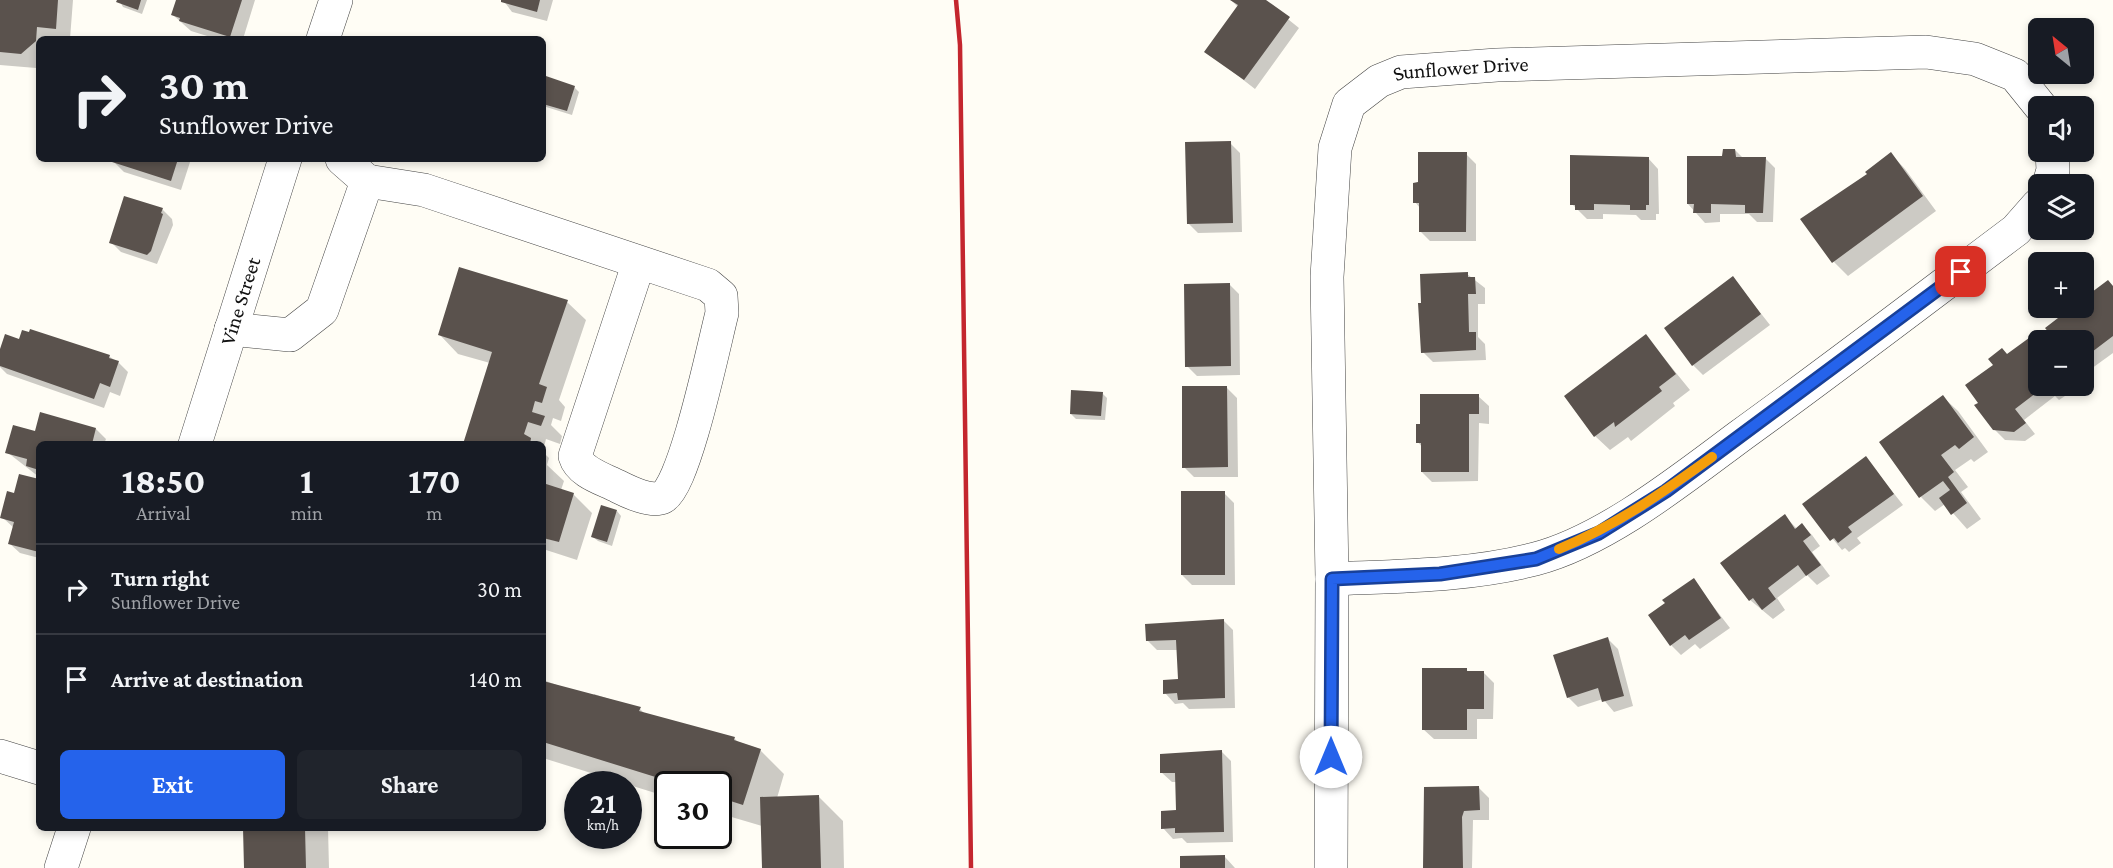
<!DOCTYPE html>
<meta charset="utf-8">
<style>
body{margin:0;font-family:"Crimson Pro",serif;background:#20242c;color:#f1f3f6;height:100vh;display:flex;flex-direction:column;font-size:22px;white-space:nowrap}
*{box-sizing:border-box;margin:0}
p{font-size:20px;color:#9ea1a6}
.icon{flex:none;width:33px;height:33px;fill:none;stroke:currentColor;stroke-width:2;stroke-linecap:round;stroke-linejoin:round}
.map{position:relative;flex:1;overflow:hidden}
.side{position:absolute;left:36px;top:441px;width:510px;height:390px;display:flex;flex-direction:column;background:#171b24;border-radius:9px;box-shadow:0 3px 9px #0003}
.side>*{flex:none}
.guide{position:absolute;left:36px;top:36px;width:510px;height:126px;border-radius:9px;box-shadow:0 3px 9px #0003;background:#171b24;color:#f1f3f6;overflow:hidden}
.needle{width:39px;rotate:330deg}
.controls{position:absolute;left:2028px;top:18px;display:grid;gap:12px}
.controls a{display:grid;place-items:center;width:66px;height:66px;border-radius:9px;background:#171b24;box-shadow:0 3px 9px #0003;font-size:30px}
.speed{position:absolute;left:564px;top:771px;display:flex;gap:12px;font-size:30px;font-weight:700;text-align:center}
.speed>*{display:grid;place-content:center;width:78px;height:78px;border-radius:50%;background:#171b24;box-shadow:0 3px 9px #0003;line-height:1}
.speed small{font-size:15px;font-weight:400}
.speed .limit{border:3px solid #111;border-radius:9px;background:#fff;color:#111}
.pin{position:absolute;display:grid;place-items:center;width:51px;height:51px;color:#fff;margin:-26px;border-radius:12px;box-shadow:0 3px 9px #0006}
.me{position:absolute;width:66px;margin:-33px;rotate:0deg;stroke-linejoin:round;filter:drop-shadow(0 0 4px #0008)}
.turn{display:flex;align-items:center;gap:21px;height:126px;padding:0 24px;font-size:27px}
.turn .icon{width:78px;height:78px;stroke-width:2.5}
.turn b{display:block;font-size:42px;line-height:51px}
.eta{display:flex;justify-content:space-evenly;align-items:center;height:102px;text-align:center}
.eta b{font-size:36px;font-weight:700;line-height:42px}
.cta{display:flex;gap:12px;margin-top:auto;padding:12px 24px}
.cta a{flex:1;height:69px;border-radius:9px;background:#2563eb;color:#fff;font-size:24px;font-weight:700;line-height:69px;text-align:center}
.cta a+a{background:#20242c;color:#f1f3f6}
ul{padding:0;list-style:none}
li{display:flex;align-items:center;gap:18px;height:90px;padding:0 24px;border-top:2px solid #363941}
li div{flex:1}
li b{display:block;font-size:22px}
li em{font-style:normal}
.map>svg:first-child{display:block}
.shadow{fill:#0003}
.building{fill:#5a524d}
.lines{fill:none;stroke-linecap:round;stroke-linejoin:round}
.minor-casing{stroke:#444;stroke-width:34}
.minor{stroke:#fff;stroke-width:33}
.rail{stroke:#c4262e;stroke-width:4.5}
.route-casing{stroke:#184099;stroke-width:15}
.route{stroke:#2563eb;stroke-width:10}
.slow{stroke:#f59e0b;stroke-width:10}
.labels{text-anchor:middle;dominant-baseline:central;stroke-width:6;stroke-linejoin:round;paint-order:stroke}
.street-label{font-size:21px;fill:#111;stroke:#fff}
</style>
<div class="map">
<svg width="2113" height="868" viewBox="0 0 2113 868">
<rect width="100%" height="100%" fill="#fffdf5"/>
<path class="shadow" d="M0,0h73l-3,39h-31v27l-3,2 -36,-3z
M119,0h28l-5,14 -19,-7z
M177,0h78l-12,39h-26l-26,-8 -18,-16z
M503,0h50l-6,21 -35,-9z
M1231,0h33l35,28 -44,61 -49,-38 32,-44z
M543,78l31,9 5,5 -7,23 -29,-9z
M1230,143l10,10 2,79 -44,1 -10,-10z
M1735,150l8,8h22l10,10 -2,54h-16l-8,-8h-29v8l-15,1 -17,-19 36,-46z
M1466,154l10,10v77h-46l-10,-10v-23l-5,-6z
M1891,154l14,15 31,42 -88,65 -14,-14 35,-88z
M1648,158l10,11 1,45h-3v6h-15l-5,-5 -33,-1v5h-16l-15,-15z
M115,159h76l-10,31 -57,-18 -10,-10z
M162,209l10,10 1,6 -16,39 -36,-12 -10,-10z
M1467,274l18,14v16h-7v33l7,7 1,16 -53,2 -10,-10v-48z
M1733,278l37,47 -67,50 -10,-10z
M2108,282l5,5v66l-29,21v-34h-28l-9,-12 27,-20h10v-8z
M1229,284l10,10 1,81 -43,1 -10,-10z
M567,302l19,18 -27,80 6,7 -4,14 -8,-3 -2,7 11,11 -2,8 -14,-5 -3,12v-7h-78l25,-81 -32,-9 -18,-19z
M31,331l79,26 8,5 10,10 -8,24 -10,-4 -6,16 -97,-34 -7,-7v-14z
M1646,336l44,54 -17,13 2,3 -44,35 -3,-4 -18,13 -15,-14z
M2029,340l9,9v37h28l5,6 -12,8 -4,-4 -31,24 11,14 -10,7 -20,-1 -11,-11z
M1227,388l10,10 1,79h-44l-10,-10z
M1102,393l5,5 -2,22 -29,-1 -5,-5z
M1478,396l11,10v18l-10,-1 -1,58 -46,1 -10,-10v-25l-4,-5z
M1943,397l15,14 30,41 -14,10 -3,-3 -16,11 13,17 -7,5 20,27 -14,10 -22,-25 -10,7 -14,-14z
M96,429l10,10 -2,5h-65v33l-32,-25 29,-19z
M543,452l6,6 -2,7 17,16 -3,9 12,4 19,19 -15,47 -34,-11z
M1866,458l37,47 -46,33 4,5 -12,9 -4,-4 -3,2 -38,-46z
M39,480v78l-19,-5 -11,-10 5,-15 -12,-11 13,-22z
M1224,493l10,10 1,82h-43l-10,-10z
M617,511l4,5 -9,30 -14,-5 -5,-4z
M1785,516l12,13 5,-4 10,10 8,11 -8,6 18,24 -13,9 -10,-10 -30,23 8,12 -12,9 -23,-19 -28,-37z
M1693,580l37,48 -30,21 -5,-5 -14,11 -10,-10z
M1223,620l10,10 2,78 -46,1 -6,-6 -8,1 -10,-11 14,-12 -1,-31h-21l-10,-10z
M1608,639l10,10 15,57 -19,6 -11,-13 -25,8 -10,-10z
M1466,669l3,4 14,-1 11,11 -1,36h-16v20h-43l-11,-10z
M543,680l50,18 1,-4 46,15 5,5 90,25 5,5 20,6 24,24 -7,24 42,-1 24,24 1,47h-81l-1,-42 -44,-13v-29h-50v13l-125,-39z
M1221,751l10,10 2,81 -46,1 -5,-5 -9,1 -10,-11 15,-16 -1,-30h-5l-11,-10z
M1479,788l10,10v22h-16l-1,48h-48z
M246,828h82l1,40h-83z
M1225,857l10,11h-54z"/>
<path class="building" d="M0,0h58l-2,29 -19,-2 -1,14 -15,13 -21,-2z
M117,0h24l-3,10 -22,-8z
M176,0h66l-12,37 -51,-16 1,-3 -9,-3z
M501,0h39l-3,12 -36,-10z
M1230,0h36l24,17 -46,63 -40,-28 34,-47z
M543,75l32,11 -8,25 -24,-7z
M1231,141l2,82 -46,1 -2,-82z
M1723,149h12l1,8h30l-3,56h-18v-8l-34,-1v9h-18l1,-9h-7v-48h35z
M1418,152h49l-1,80h-47v-29h-6v-20l5,-1z
M1891,152l32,44 -91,67 -32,-44 67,-45 -2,-2z
M1570,155l79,2v48h-3v5h-16v-5l-36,-1v6h-19v-5h-5z
M113,159h65l-7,22 -59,-19z
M124,196l39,12 -2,5 2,1 -12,37 -4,4 -38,-12z
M459,267l109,33 -29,84 8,3 -5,16 -7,-2 -3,11 13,4 -4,10 -13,-4 -4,12 7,4 -1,6h-67l29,-92 -54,-17z
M1468,272v5h7l1,17h-8l1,38h7v18l-55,3 -3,-50h3l-1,-29z
M1733,276l28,38 -69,52 -28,-38z
M2108,280l5,6v50l-29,22v-18h-29l-10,-12 26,-20h13v-10z
M1230,283l1,83 -46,1 -1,-83z
M30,329l80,26 -1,3 10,3 -9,26 -10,-4 -6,16 -94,-33v-17l5,-15 14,5 3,-9 7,2z
M1646,334l30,40 -17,13 3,4 -47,36 -1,-5 -20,15 -30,-41z
M2029,338l9,12v36h18l-8,5 -4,-4 -29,22 11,14 -12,9 -21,-2 -19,-25 4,-2 -13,-18 28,-20 -5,-6 14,-11 5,6z
M1182,386h45l1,81 -46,1z
M1071,390l32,2 -2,24 -31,-2z
M1420,394h59v20h-10v58h-48v-29h-5v-19h4z
M1943,395l31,42 -15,12 -4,-4 -14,10 13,17 -6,5 19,26 -16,12 -12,-17 11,-8 -7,-9 -24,17 -40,-56z
M40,412l56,16 -4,16h-53v26l-13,-4 1,-7 -22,-6 8,-28 22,6z
M1866,456l28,38 -46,33 4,5 -14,11 -4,-5 -4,3 -28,-37z
M19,474l20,5v73l-31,-8 6,-22 -14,-4 7,-27 7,2z
M543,483l31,10 -15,49 -16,-4z
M1181,491h44v84h-44z
M601,505l16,5 -10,32 -16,-5z
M1785,514l10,15 7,-6 9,12 -8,6 18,24 -15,11 -8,-11 -30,23 8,11 -14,11 -9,-12 -4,3 -29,-38z
M1694,578l27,40 -32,22 -4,-5 -15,11 -22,-31 17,-12 -3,-3z
M1224,619l1,79 -47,2 -1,-7 -14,1v-14l15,-1 -2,-39 -30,1 -1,-17z
M1608,637l16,59 -22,6 -4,-14 -31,10 -14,-43z
M1422,668h45v3h17v38h-17v21h-45z
M543,681l98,26 -2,4 96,26 -1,3 27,9 -18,56 -25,-8v-13h-40l-135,-42z
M1222,750l2,82 -49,1v-5l-14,1v-18l15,-1 -1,-37h-15v-19z
M1479,786l1,24 -16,1 -2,6 1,51h-40l1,-81z
M819,795l2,73h-59l-2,-71z
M243,828h62l1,40h-62z
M1225,855v13h-45v-12z"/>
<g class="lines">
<defs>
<g id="minor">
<path d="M323,39l13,-39"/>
<path d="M367,181l57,9 284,95 13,11 1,17c-8,31 -37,172 -59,184 -11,6 -34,-5 -44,-10 -15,-8 -39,-14 -44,-31l64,-194"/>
<path d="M2049,184l4,-14 -1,-18"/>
<path d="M231,329l59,6 32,-25 45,-129 -25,-22"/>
<path id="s1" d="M195,444l90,-285"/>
<path d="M1332,579c68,-3 137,-3 203,-20 70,-18 147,-80 205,-123 93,-67 184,-137 276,-206l22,-25"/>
<path d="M0,756l39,12"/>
<path d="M61,868l13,-40"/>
<path id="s2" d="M1331,868l1,-289 -5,-302 8,-129 14,-44 30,-23 22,-9 96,-7 429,-13 49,7 40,16 25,31"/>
</g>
</defs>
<use href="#minor" class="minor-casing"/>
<use href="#minor" class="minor"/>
<path class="rail" d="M956,0l4,45 11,823"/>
</g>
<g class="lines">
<defs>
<path id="route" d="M1331,757l1,-178 108,-5 96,-15 63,-26 67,-42 295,-219"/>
</defs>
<use href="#route" class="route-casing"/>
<use href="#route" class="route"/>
<path class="slow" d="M1559,549c58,-24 103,-56 153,-92"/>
</g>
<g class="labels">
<g class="street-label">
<text stroke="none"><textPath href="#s2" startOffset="888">Sunflower Drive</textPath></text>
<text stroke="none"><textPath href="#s1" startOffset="150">Vine Street</textPath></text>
</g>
</g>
</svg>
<div class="controls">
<a><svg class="needle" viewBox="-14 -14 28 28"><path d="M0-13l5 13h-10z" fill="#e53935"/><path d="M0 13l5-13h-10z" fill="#9ea1a6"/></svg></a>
<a><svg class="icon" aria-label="sound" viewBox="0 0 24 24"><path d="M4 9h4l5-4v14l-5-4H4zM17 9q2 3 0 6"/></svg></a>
<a><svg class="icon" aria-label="layers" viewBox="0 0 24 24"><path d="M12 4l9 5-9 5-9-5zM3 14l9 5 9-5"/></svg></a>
<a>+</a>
<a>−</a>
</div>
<div class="speed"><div>21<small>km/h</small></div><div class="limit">30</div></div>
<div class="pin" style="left:1961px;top:272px;background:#d93025"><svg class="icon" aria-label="arrive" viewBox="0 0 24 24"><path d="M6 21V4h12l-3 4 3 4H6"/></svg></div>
<svg class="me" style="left:1331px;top:757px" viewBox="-20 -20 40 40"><circle r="19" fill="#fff"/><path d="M0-13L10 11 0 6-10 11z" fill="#2563eb"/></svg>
<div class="guide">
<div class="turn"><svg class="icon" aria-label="right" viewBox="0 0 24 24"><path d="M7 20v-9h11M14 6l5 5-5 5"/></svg><div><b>30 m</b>Sunflower Drive</div></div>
</div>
<section class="side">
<div class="eta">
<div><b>18:50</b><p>Arrival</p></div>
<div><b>1</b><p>min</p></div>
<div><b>170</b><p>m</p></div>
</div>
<ul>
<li><svg class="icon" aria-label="right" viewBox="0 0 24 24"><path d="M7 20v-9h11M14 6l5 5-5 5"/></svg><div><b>Turn right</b><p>Sunflower Drive</p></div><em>30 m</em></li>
<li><svg class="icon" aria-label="arrive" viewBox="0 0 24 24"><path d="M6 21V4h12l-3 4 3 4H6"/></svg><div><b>Arrive at destination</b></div><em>140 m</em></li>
</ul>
<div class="cta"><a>Exit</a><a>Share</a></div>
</section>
</div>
